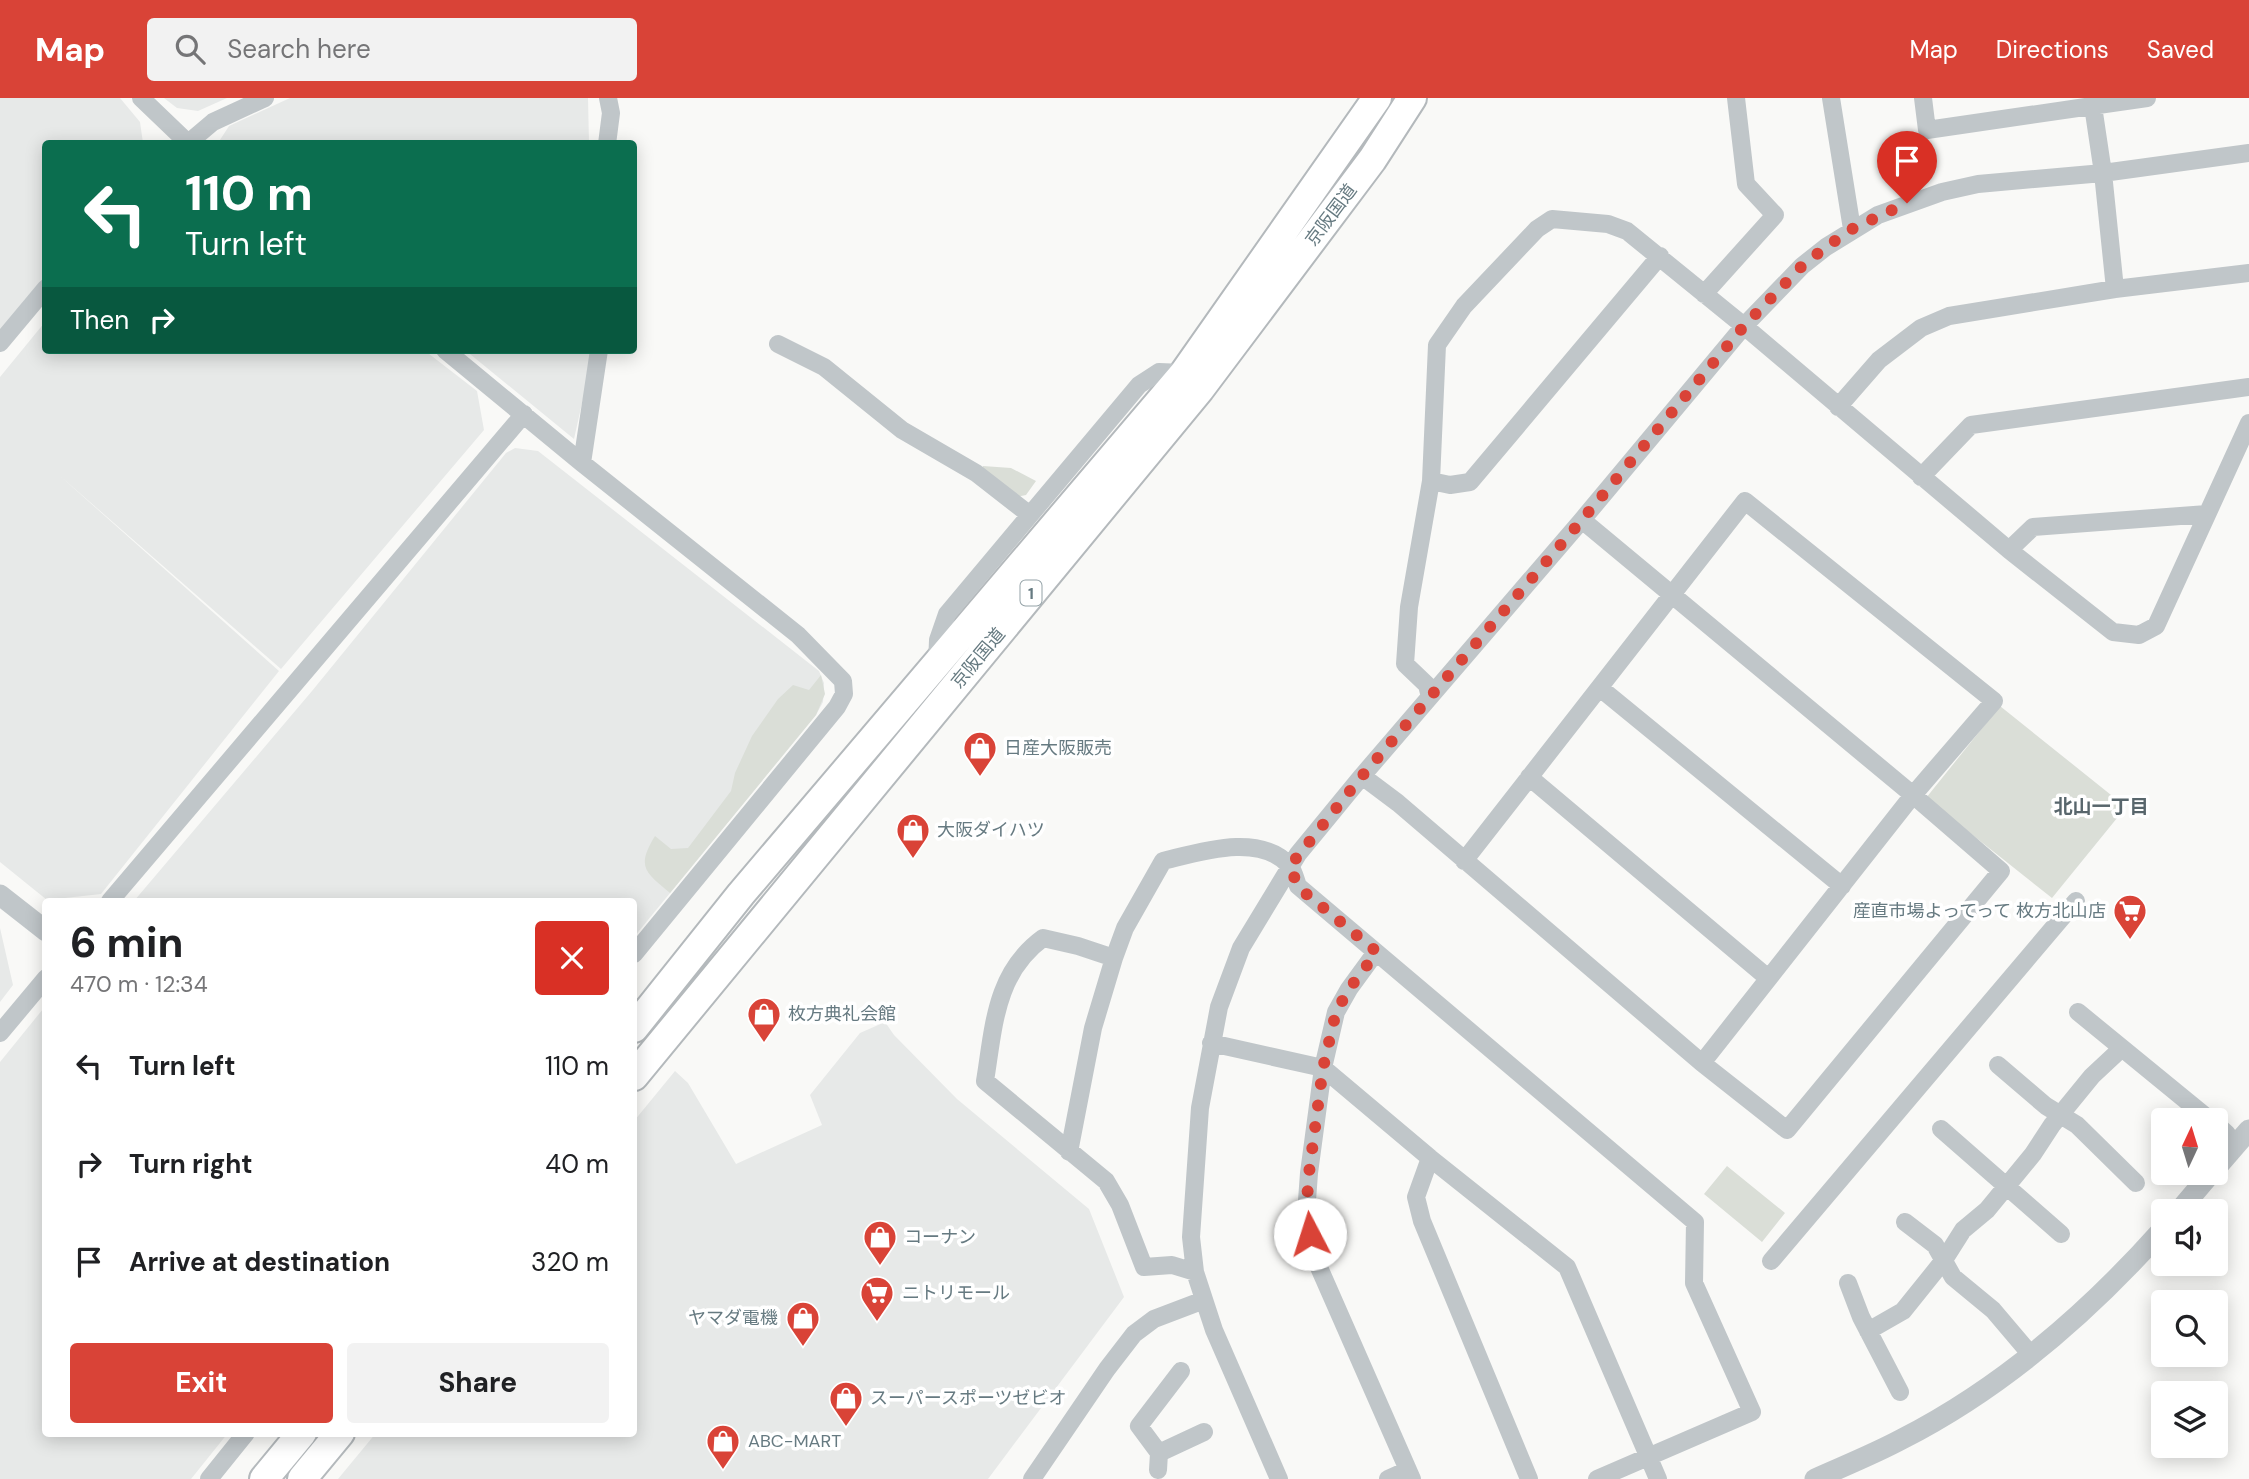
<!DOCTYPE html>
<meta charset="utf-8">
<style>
body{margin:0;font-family:"DM Sans","Noto Sans JP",sans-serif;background:#f2f2f2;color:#202124;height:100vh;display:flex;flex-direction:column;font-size:26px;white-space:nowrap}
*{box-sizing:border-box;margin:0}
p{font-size:23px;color:#757577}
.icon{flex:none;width:38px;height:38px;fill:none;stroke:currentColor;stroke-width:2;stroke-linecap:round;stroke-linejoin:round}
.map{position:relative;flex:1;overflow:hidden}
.sheet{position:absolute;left:42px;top:800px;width:595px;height:539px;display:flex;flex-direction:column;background:#fff;border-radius:7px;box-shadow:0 4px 18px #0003}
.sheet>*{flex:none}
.hud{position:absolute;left:42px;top:42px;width:595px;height:214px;border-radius:7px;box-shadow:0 4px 18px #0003;background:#0b6e4f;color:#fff;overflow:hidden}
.needle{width:46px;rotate:4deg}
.tools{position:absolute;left:2151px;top:1010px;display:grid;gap:14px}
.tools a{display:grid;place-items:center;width:77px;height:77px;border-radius:7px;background:#fff;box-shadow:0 4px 18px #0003;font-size:35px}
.pin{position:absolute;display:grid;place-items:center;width:60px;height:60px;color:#fff;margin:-72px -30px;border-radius:50% 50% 50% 0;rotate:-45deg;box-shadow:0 0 7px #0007}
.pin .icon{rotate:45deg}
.me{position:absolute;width:77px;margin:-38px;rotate:355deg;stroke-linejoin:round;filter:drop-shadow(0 0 5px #0008)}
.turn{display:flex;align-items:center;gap:24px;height:147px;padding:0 28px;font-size:32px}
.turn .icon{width:91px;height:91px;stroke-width:2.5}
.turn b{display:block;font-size:49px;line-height:60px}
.then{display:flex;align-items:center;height:66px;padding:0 28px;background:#0003;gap:14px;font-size:26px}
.round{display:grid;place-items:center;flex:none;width:74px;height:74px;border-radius:7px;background:#f2f2f2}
.headline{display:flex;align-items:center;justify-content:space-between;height:119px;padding:0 28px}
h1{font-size:42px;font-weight:700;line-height:52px}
.button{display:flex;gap:14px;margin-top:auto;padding:14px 28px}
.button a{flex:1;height:80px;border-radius:7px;background:#d94337;color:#fff;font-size:28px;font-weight:700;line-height:80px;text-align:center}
.button a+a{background:#f2f2f2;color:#202124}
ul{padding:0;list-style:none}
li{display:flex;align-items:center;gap:21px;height:98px;padding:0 28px}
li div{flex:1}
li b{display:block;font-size:26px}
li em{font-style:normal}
header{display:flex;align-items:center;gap:42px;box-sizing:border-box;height:98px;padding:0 35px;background:#d94337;color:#fff}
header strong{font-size:33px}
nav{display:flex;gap:38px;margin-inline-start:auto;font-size:24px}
.search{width:490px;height:63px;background:#f2f2f2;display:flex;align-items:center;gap:18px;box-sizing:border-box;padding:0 24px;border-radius:7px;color:#757577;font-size:26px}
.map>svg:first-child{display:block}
.built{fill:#e7e9e8}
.green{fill:#daded7}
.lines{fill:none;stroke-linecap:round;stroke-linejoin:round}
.trunk-casing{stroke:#b4b9bc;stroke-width:32}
.minor{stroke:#c0c6c9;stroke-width:18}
.tertiary{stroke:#c0c6c9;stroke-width:21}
.trunk{stroke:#fff;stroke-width:28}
.route{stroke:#d94337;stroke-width:12;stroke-dasharray:0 21.6}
.labels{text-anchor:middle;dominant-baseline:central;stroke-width:7;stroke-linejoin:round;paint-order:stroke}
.shield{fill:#fff;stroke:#94a2a7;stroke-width:2}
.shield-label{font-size:16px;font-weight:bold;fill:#667a81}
.street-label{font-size:18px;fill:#667a81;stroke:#fff}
.poi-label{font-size:18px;fill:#667a81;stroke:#fff;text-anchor:start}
.neighbourhood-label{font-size:19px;font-weight:bold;fill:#58666c;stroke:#fff}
</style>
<header>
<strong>Map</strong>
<div class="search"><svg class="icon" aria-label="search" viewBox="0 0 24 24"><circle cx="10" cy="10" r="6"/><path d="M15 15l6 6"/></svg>Search here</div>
<nav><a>Map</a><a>Directions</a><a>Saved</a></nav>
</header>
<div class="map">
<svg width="2249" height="1381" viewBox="0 0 2249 1381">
<rect width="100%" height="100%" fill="#f9f9f7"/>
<path class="built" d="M0,0h120l20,24 3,21 -97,1 -1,134 -45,55z
M164,0h63l-29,13 -21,-3z
M290,0h298l1,45h-371l11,-17z
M45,224l1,28h378l53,41 7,39 -203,239 -222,-194 220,196 -178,223 -54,6 -47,-38v-485z
M465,252h126v13l-17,76z
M515,350l23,3 281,220 5,12 -1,19 -7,13 -182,222v-36h-500l178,-210 194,-238z
M0,830l13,57 -13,17z
M43,911h3v424h182l-37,46h-191v-417z
M885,924l9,13 63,64 132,110 35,88 -136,182h-650l38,-46h258v-312l41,-50 13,12 48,81 86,-39 -12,-30 50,-62z"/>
<path class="green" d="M983,368l28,2 25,13 -10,14 -10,2 -35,-27z
M821,577l4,19 -9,21 -146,178c-25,-21 -34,-26 -15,-57l16,13 17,-1 43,-57 4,-18 17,-37 26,-37 15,-14 16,5z
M2000,608l126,101 -74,91 -126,-100z
M1727,1068l58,47 -23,29 -58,-48z"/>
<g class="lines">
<defs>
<path id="trunk" d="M634,930l107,-134 443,-521 193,-275
M634,978l566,-687 172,-229 40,-62
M264,1381l38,-46
M302,1381l38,-46"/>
</defs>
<use href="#trunk" class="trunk-casing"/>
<path class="minor" d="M141,0l48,46
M1831,0l21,131
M1923,0l4,32 220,-32
M2093,8l10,67 12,116
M187,46l26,-22 52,-24
M607,46l4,-31 -3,-15
M1704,196l71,-79 -29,-31 -10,-86
M0,245l46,-55
M778,246l46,23 78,63 74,43 54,42
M445,252l137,113 216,172 45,46 1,13 -7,13 -203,247
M1838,309l41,-47 42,-32 28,-12 166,-27 134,-16
M582,365l17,-113
M1921,379l50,-52 278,-38
M1431,383l19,4 20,-3 190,-226
M2009,452l24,-23 174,-13
M937,566l1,-24 9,-26 192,-229 20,-13 25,1
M1600,590l242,198
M1430,599l-3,-12 -22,-21 4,-57 22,-126 6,-136 27,-39 73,-77 15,-10 56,5 19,7 117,95 265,224 104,82 26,3 17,-9 93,-203
M1362,678l36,27 304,260 85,67 214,-259 -88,-76 -331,-275
M1529,679l239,201
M1464,763l281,-360 249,200 -81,94 -211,268
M110,803l414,-487
M1376,854l-27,37 -13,23 -13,56 -14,105 -3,41 8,42 98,223
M1114,860l-36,-12 -35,-8c-48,35 -49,88 -58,143l121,100 14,24 24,62 28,-2 23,7
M2078,914l132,108
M0,935l46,-55
M1211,945l112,25 107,90 137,109 91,212
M1998,967l48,41 31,19 59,58
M2216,1026l11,10
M1941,1031l120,105
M1069,1054l24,-124 21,-70 11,-30 38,-67c37,-9 97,-29 127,5 4,5 6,15 8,20l397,336 -1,61 58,129 -155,67
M1430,1060l-14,39 6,24 107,258
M1905,1124l30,23 18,32 40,33 39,46
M1771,1163l305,-360
M1848,1185l13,34 39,75
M1868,1233l35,-20 41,-51 19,-30 24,-20 46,-56 19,-29 40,-49 30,-28
M1159,1355l45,-21
M1158,1372l1,-17 -20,-27 42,-55
M209,1381l37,-46
M1032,1381l75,-110 27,-35 20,-15 50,-19
M1279,1381l-65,-149 -19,-58 -4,-35 9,-129 19,-101 22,-59 57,-94 64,-78 220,-256 162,-194 58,-60 24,-19 52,-32 64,-23 36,-8 125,-11 146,-20
M1388,1381l20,-9"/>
<path class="tertiary" d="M0,797l46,36
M2216,1070l33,-38
M2179,1113l33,-39
M1815,1381c29,-13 59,-25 87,-40 100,-51 187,-127 261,-210"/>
<use href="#trunk" class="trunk"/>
</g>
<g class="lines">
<path class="route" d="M1310,1136l-4,-21 3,-40 14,-105 13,-56 13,-23 28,-37 -79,-65 -8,-21 72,-90 220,-256 162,-194 58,-60 24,-19 26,-18 55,-26"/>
</g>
<defs>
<symbol id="shop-pin" viewBox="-11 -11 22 30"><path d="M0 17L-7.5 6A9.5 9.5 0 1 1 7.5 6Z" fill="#d94337" stroke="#fff"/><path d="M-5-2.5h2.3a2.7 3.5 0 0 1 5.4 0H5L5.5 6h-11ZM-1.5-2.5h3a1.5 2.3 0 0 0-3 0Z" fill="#fff"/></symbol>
<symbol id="supermarket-pin" viewBox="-11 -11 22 30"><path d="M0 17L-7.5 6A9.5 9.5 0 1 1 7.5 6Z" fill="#d94337" stroke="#fff"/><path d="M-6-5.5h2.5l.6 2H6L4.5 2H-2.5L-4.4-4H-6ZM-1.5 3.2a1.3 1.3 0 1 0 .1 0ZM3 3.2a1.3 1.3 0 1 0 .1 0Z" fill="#fff"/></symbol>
</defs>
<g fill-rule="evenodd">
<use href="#shop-pin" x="961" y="631" width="38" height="52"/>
<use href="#shop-pin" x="894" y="713" width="38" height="52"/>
<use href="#supermarket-pin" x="2111" y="794" width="38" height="52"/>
<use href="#shop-pin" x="745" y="897" width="38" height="52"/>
<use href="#shop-pin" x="861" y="1120" width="38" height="52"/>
<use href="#supermarket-pin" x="858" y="1176" width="38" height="52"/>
<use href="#shop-pin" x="784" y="1201" width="38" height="52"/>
<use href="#shop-pin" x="827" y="1281" width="38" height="52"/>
<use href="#shop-pin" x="704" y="1324" width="38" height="52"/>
</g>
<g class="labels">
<rect class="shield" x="1020.5" y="482.5" width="21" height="25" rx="5"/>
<g class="shield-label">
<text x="1031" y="495">1</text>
</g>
<g class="street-label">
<text transform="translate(1331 117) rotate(-53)">京阪国道</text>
<text transform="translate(978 560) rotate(-50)">京阪国道</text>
</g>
<g class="poi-label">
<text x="1004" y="650">日産大阪販売</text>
<text x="937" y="732">大阪ダイハツ</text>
<text x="2106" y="813" text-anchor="end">産直市場よってって 枚方北山店</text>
<text x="788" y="916">枚方典礼会館</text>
<text x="904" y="1139">コーナン</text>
<text x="902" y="1195">ニトリモール</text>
<text x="778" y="1220" text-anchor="end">ヤマダ電機</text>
<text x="870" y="1300">スーパースポーツゼビオ</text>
<text x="748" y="1343">ABC-MART</text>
</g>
<g class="neighbourhood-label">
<text x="2101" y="708">北山一丁目</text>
</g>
</g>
</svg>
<div class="tools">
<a><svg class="needle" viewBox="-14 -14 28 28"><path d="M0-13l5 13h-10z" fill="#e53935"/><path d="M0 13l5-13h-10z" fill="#757577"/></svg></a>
<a><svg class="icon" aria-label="sound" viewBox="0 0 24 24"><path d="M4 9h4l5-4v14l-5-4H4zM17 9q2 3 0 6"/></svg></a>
<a><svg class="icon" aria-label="search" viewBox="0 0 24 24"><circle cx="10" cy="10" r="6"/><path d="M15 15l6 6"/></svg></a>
<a><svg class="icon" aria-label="layers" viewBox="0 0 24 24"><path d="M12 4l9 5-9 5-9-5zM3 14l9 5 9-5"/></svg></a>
</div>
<div class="pin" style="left:1907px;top:105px;background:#d93025"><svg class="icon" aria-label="arrive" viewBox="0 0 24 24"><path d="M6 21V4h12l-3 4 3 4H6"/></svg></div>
<svg class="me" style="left:1310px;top:1136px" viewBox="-20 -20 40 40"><circle r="19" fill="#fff"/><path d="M0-13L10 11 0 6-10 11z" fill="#d94337"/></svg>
<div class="hud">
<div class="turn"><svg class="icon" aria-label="left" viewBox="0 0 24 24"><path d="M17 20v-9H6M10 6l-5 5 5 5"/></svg><div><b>110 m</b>Turn left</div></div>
<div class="then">Then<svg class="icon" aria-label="right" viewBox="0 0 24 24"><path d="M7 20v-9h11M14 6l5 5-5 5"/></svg></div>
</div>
<section class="sheet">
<div class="headline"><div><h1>6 min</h1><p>470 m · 12:34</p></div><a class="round" style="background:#d93025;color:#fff"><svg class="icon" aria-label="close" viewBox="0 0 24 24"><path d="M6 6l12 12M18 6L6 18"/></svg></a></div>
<ul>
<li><svg class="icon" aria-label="left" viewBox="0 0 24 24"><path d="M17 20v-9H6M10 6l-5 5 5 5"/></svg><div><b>Turn left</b></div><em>110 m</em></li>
<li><svg class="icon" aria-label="right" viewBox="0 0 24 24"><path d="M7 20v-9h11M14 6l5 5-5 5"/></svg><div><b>Turn right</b></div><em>40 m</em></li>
<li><svg class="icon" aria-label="arrive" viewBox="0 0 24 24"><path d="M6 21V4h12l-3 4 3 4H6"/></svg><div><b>Arrive at destination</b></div><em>320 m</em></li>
</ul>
<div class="button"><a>Exit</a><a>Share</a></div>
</section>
</div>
